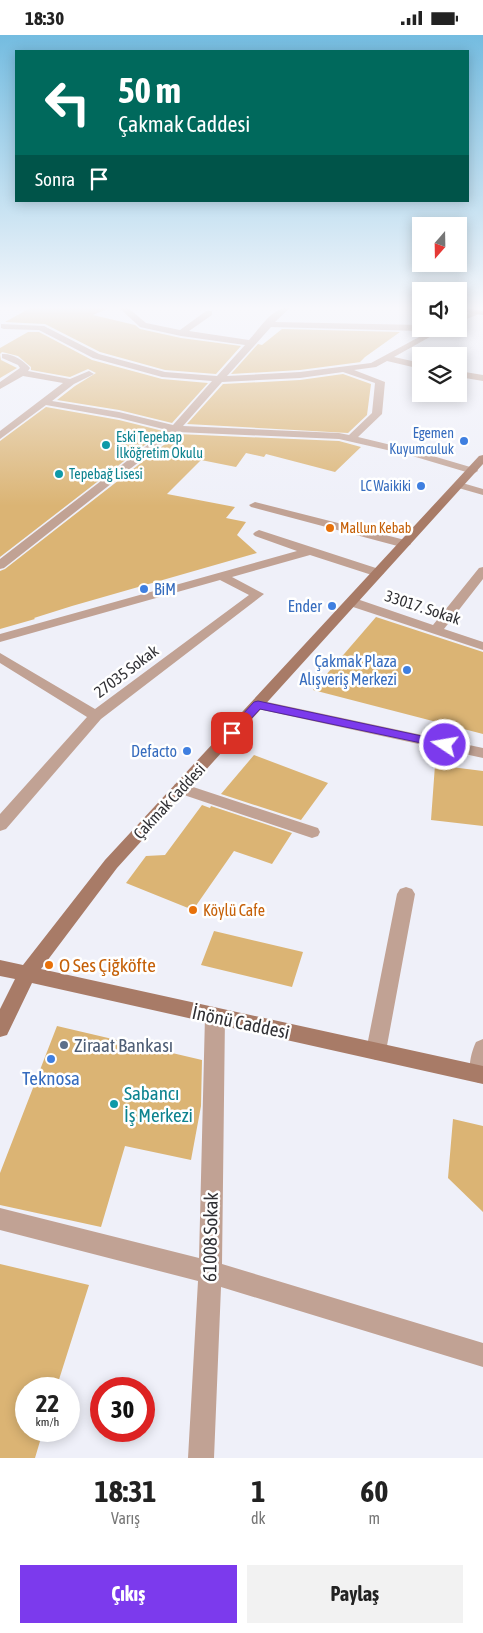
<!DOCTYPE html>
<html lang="tr">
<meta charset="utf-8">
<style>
body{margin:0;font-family:"Asap Condensed",sans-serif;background:#f2f2f2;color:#222;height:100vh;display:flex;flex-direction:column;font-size:19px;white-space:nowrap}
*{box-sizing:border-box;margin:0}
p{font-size:16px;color:#767676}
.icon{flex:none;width:28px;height:28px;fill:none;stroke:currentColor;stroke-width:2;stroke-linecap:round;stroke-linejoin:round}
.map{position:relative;height:1423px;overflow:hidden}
.side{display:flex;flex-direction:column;background:#fff;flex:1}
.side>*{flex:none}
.guide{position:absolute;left:15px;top:15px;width:454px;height:152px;border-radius:0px;box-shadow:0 2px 12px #0003;background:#00695c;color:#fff;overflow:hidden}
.needle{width:32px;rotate:200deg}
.buttons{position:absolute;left:412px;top:182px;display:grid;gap:10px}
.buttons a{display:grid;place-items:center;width:55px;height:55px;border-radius:0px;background:#fff;box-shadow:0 2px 12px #0003;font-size:25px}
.speed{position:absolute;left:15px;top:1342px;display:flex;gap:10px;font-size:25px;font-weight:700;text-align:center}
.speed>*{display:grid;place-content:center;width:65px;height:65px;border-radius:50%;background:#fff;box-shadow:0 2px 12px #0003;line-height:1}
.speed small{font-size:12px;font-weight:400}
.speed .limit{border:8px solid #d22;background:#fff;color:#111}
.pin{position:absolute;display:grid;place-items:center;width:42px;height:42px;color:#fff;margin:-21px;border-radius:10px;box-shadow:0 2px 8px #0006}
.me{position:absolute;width:55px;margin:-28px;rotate:282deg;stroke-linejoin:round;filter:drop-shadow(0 0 4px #0008)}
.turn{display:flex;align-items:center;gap:18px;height:105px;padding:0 20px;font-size:22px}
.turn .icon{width:65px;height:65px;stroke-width:2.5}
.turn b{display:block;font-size:35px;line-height:42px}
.then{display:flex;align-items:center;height:48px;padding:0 20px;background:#0003;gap:10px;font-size:19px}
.eta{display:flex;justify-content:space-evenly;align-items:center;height:85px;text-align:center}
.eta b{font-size:30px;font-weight:700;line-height:35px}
.cta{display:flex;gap:10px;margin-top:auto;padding:10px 20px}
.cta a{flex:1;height:58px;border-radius:0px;background:#7c3aed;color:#fff;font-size:20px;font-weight:700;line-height:58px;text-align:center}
.cta a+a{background:#f2f2f2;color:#222}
.status{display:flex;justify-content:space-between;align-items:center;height:35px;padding:0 25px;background:#fff;direction:ltr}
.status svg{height:14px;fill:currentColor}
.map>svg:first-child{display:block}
.building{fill:#dbb474}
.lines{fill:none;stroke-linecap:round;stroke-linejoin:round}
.street{fill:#c1a294;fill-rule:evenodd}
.secondary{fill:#a87b67;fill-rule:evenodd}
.route{fill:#7c3aed;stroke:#51269a}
.shop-dot{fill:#3f7fe0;stroke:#fff;stroke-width:2}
.culture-dot{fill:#0f9aa8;stroke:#fff;stroke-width:2}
.food-dot{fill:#e8710a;stroke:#fff;stroke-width:2}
.service-dot{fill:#5c6f8a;stroke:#fff;stroke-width:2}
.labels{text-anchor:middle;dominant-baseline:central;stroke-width:5;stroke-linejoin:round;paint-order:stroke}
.far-shop-label{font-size:14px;fill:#366cbe;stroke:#fff;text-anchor:end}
.far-culture-label{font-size:14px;fill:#0d838f;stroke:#fff;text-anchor:start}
.far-food-label{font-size:14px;fill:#c56008;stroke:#fff;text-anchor:start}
.shop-label{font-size:16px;fill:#366cbe;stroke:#fff;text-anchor:end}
.street-label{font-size:16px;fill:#303034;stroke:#fff}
.food-label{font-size:16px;fill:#c56008;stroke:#fff;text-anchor:start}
.near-food-label{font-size:19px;fill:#c56008;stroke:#fff;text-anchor:start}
.near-street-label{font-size:19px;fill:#303034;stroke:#fff}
.near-service-label{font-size:19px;fill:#4e5e75;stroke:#fff;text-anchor:start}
.near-shop-label{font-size:19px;fill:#366cbe;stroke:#fff}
.near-culture-label{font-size:19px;fill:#0d838f;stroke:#fff;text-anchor:start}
</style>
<div class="status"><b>18:30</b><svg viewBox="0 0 49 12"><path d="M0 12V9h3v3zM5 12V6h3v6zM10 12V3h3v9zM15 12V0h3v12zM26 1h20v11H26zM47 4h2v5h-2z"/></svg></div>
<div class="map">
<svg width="483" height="1423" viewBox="0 0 483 1423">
<rect width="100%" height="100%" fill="#eff0f9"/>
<path class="building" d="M32,272h76l1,1 -16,7 42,10 5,4 41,9 60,8 -25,28 -51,-4 -65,-18 -55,-28 -40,-2z
M282,294l118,3 -35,25 -5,5h1l-61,8 -69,4 27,-30 4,1z
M28,297h11l53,28 70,19 46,4 -36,40 -53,-13 -62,-10 18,-14 21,-13 -8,-4 -18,8 -39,-7v-3l-13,-11 -16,-4 -2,2 1,6 16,8 -17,10v-30z
M343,339l28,10 -4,31 -19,18 -161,-9 36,-40 77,-4z
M46,372l73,13 44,11 -163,126v-116z
M178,399l161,7 22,6 -26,25 -69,-18 -2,3 -18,-4 -10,14 -35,-7 -34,34 68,13 -9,11 20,4 -9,13 20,18 -185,53 -38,12 1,1 -35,10v-58l5,-2z
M376,582l107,35v82l-170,-44z
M254,720l74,28 -27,37 -80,-26z
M435,730l48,6v55l-52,-6z
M202,770l8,3 1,-2 81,27 -20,31 -38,-13 -41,59 -67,-27 20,-27 19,-1z
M214,896l89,21 -11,35 -91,-22z
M57,991l145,34 -1,46 -10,54 -66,-14 -24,81 -101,-22v-32z
M453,1084l30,7v86l-35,-34z
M0,1229l89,21 -33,104h-30v42h17l-8,27h-35z"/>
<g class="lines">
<path class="street" d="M118,272h9l19,16 34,7 26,-19h6v4l-23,16 60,9c12,-13 24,-34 42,-33l-16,15 146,3v4h4l-4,2 -150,-4 -44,49 73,-4 71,-9 63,-34h10l-50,28 27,6v6l-34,-8 -11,6 -22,3 31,12 -3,32 -24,23 58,14 61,18 1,2 -5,3 -64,-19 -70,-16 -162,-7 -173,136 -4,1v-10l167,-129 -48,-12 -73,-13 -46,34v-8l63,-48 -40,-7 -23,13v-7l20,-14 -2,-3 -16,-7v-4c10,-1 21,6 28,14l-2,3 42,8 19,-8 5,3 -20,10 -22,17 67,11 54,13 39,-44 -50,-4 -69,-19 -54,-28 -35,-1 -3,-1v-4l43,2 55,28 66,18 52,4 28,-31 -64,-9 -41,-9zM343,337l32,11 -3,30 -23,22 -10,-2 -156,-7 39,-44 78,-4z
M476,275l4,2 -1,2 -20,8v-5z
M454,313l4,3 -4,5h-9z
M459,336l24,4v6l-24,-4z
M459,447l24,7v6l-28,-8 -1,-2 1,-2z
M255,467l154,39 2,3 -6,4 -154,-41 -2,-2z
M259,495l123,40 2,3 -6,4 -68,-22 -78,22 32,17 -163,125 -95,110 -6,2v-17l87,-97 -87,-54v-10l95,56 154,-114 -29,-15 -220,62v-8l297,-83 -42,-15 -2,-2 2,-2z
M483,532v12l-39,50 39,13v8l-136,-45 -1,-3 6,-4 5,1 76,26 46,-57z
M258,665l225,48v10l-230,-50 -2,-3 2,-3z
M181,748l137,45 2,4 -2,4 -6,2 -137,-46 -2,-4 2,-4z
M406,852l6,2 3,5 -29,157 -3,6 -7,3 -7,-3 -3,-6 31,-157 3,-5z
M215,973l7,2 3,6 -3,248 261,79v24l-262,-80 -7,171h-26l10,-177 -198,-51v-22l199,50 6,-242 3,-6z
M483,1004v43l-4,1 -7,-3c-5,-10 -1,-28 4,-38z"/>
<path class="secondary" d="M459,272l24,4v4l-24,-4z
M483,420v9l-366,404 -76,101 442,97v18l-451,-101 -25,52 -7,2v-28l15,-30 -15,-3v-16l23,5 82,-105 374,-404z"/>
</g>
<linearGradient id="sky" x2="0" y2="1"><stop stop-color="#74bce0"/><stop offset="0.58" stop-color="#f8f8fc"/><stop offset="1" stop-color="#f8f8fc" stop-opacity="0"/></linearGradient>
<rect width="483" height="471" fill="url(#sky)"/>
<path class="route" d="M258,666l187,40 6,4 -6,3 -185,-39 -24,26h-8l-2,-2 2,-3 26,-28z"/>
<g class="shop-dot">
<circle cx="464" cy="406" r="5"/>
<circle cx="421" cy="451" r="5"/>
<circle cx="144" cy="554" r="5"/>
<circle cx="332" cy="571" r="5"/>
<circle cx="407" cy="635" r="5"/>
<circle cx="187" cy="716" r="5"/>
<circle cx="51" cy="1024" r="5"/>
</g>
<g class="culture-dot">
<circle cx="106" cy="410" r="5"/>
<circle cx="59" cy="439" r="5"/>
<circle cx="114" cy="1069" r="5"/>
</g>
<g class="food-dot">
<circle cx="330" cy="493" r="5"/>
<circle cx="193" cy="875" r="5"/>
<circle cx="49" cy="930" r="5"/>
</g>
<circle class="service-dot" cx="64" cy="1010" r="5"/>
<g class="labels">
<g class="far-shop-label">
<text x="454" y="398">Egemen<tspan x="454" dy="16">Kuyumculuk</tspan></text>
<text x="411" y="451">LC Waikiki</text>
</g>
<g class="far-culture-label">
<text x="116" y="402">Eski Tepebap<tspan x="116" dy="16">İlköğretim Okulu</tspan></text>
<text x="69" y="439">Tepebağ Lisesi</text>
</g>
<g class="far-food-label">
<text x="340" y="493">Mallun Kebab</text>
</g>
<g class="shop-label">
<text x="154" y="554" text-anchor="start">BiM</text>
<text x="322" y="571">Ender</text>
<text x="397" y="626">Çakmak Plaza<tspan x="397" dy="18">Alışveriş Merkezi</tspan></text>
<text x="177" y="716">Defacto</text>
</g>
<g class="street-label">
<text transform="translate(423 572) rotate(18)">33017. Sokak</text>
<text transform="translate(126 636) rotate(-37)">27035 Sokak</text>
<text transform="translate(169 766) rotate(-47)">Çakmak Caddesi</text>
</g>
<g class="food-label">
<text x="203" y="875">Köylü Cafe</text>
</g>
<g class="near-food-label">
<text x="59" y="930">O Ses Çiğköfte</text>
</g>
<g class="near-street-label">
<text transform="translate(241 987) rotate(12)">İnönü Caddesi</text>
<text transform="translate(210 1202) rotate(-89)">61008 Sokak</text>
</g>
<g class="near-service-label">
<text x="74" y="1010">Ziraat Bankası</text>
</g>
<g class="near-shop-label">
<text x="51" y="1043">Teknosa</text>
</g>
<g class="near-culture-label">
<text x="124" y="1058">Sabancı<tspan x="124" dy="22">İş Merkezi</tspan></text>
</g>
</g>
</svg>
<div class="buttons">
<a><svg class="needle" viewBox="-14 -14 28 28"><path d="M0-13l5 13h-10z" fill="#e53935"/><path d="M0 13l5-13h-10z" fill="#767676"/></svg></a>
<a><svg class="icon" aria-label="sound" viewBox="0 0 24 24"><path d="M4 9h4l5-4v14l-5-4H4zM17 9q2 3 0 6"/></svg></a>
<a><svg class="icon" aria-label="layers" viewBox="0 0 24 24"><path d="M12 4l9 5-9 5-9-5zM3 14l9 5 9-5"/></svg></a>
</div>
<div class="speed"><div>22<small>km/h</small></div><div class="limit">30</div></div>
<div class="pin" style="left:232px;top:698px;background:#d93025"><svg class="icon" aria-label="arrive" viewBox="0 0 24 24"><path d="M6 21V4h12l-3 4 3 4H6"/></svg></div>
<svg class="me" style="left:445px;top:710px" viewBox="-20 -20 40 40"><circle r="17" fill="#7c3aed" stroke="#fff" stroke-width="3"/><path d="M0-11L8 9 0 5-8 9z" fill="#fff"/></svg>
<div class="guide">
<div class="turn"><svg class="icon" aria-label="left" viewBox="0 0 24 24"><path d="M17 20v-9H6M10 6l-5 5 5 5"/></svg><div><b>50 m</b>Çakmak Caddesi</div></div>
<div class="then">Sonra<svg class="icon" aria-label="arrive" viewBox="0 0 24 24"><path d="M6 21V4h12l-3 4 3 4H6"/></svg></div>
</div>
</div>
<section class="side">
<div class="eta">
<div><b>18:31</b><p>Varış</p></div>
<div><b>1</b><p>dk</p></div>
<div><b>60</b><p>m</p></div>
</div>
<div class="cta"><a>Çıkış</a><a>Paylaş</a></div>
</section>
